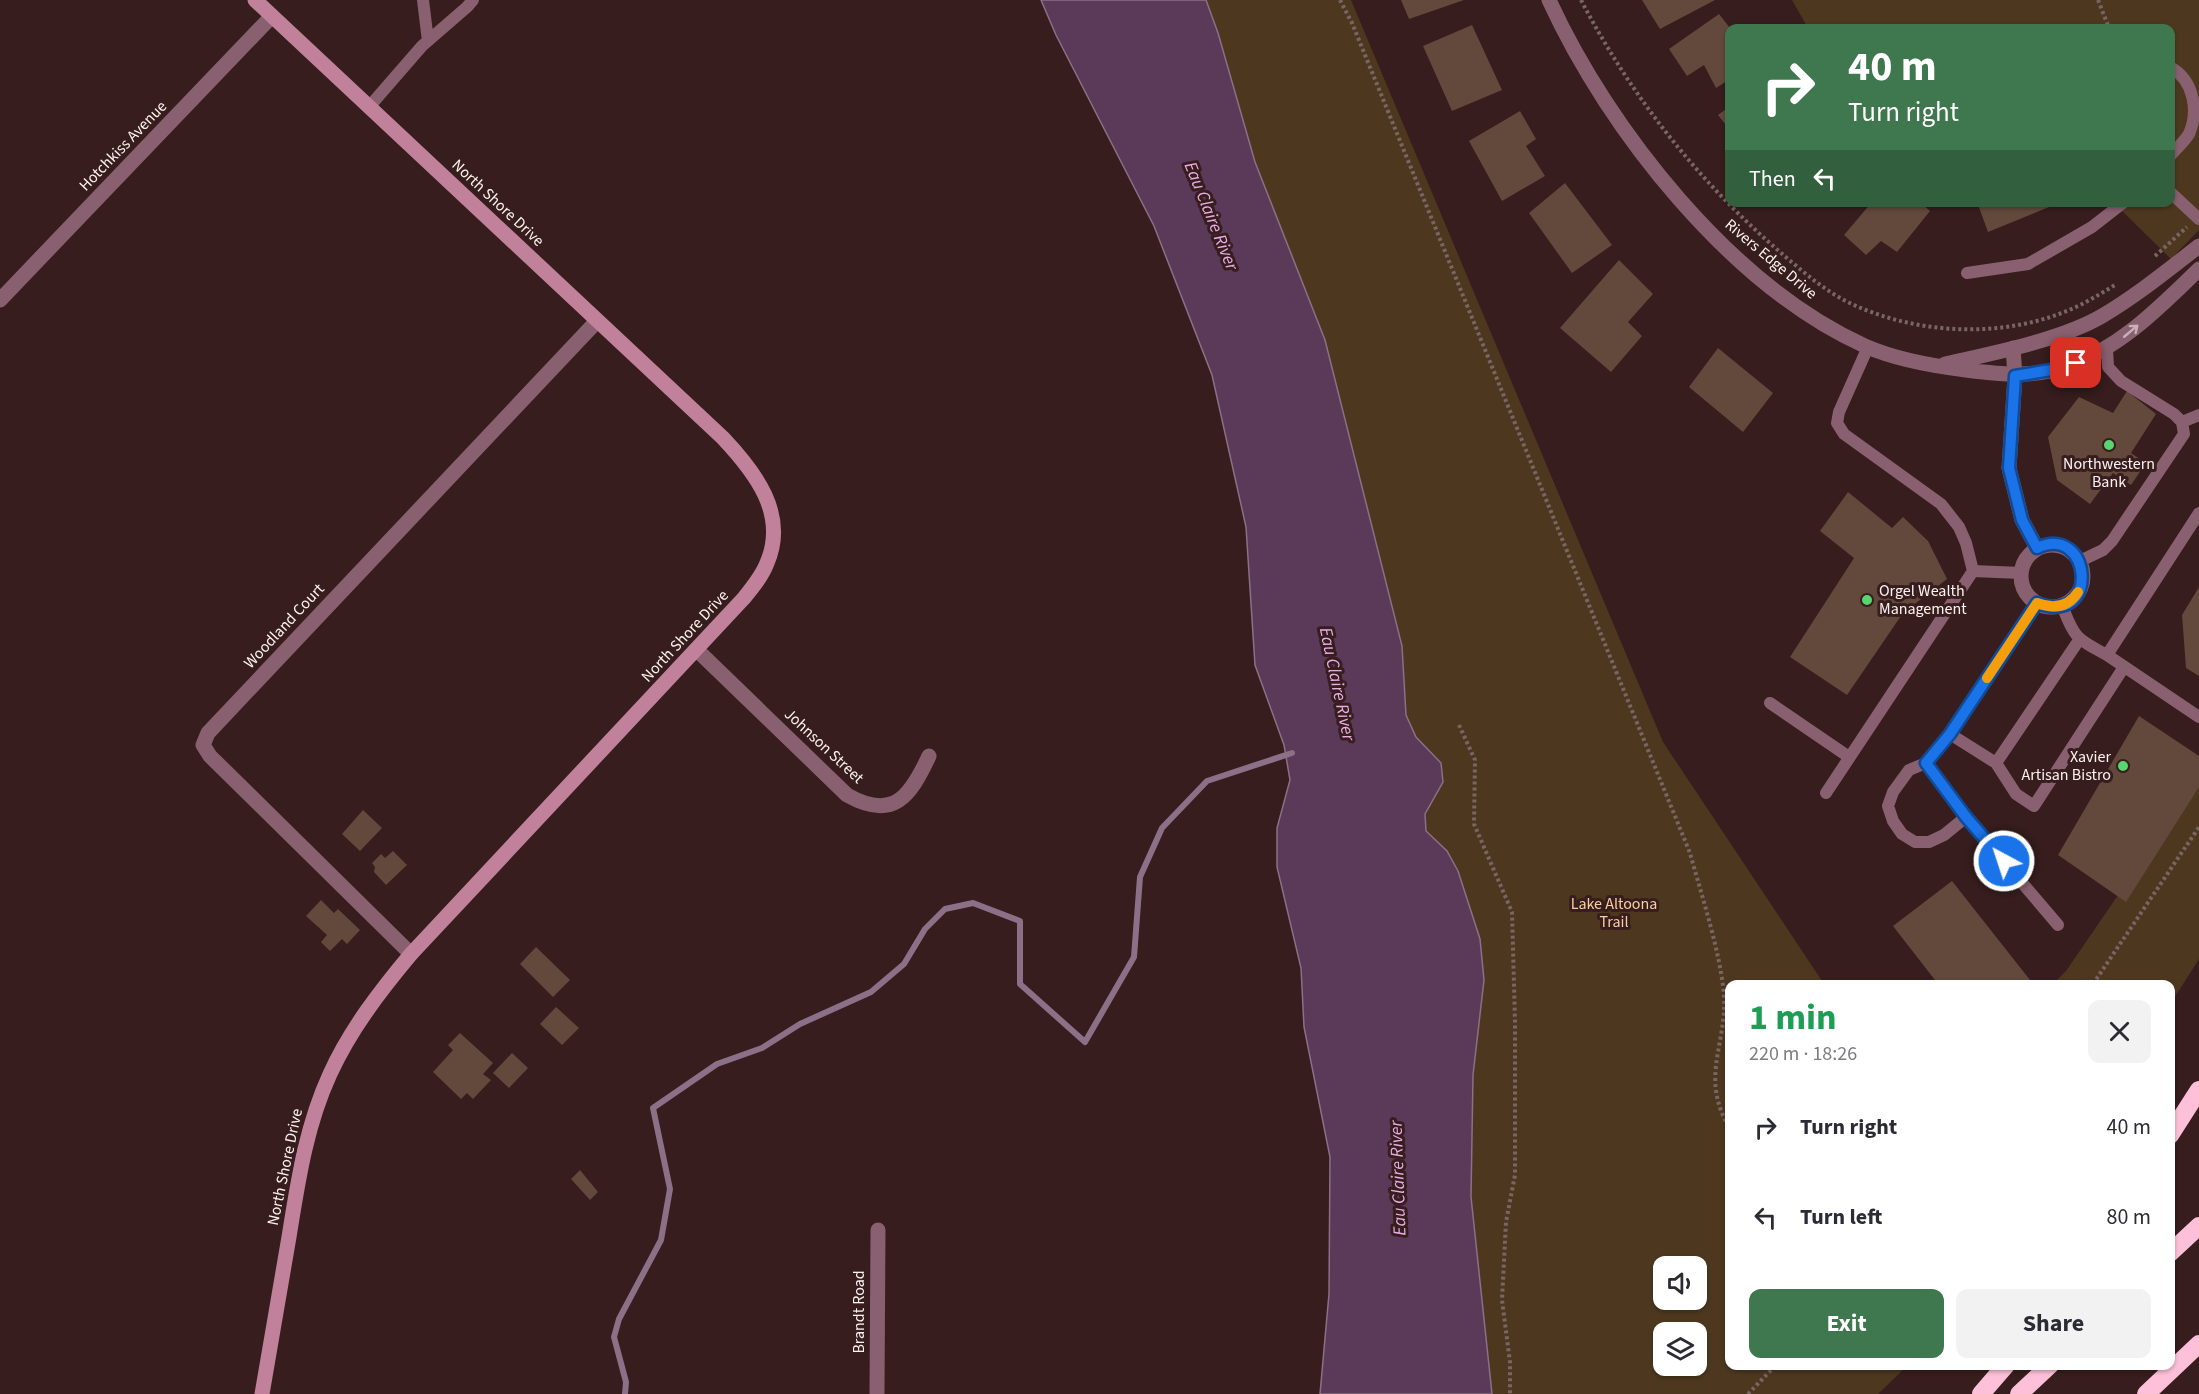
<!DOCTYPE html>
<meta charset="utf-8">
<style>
body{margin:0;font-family:"Source Sans 3",sans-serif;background:#f2f2f3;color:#2b2b33;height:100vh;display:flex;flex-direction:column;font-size:22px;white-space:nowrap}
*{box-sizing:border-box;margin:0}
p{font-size:20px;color:#7c7c81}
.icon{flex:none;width:33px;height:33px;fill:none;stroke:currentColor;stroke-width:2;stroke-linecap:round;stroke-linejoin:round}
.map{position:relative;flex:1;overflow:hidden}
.details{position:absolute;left:1725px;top:980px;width:450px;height:390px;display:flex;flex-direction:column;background:#fff;border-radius:12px;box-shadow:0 2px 4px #0004}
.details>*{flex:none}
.top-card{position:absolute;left:1725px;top:24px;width:450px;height:183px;border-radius:12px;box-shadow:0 2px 4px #0004;background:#3f774e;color:#fff;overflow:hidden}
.buttons{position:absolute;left:1653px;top:1256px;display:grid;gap:12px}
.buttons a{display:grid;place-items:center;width:54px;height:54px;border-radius:12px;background:#fff;box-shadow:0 2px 4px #0004;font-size:30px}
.pin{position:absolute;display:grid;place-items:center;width:51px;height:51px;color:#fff;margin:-26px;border-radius:12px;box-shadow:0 3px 9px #0006}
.me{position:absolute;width:66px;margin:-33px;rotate:320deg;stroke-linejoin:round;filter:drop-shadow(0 0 4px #0008)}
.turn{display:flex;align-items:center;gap:21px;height:126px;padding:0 24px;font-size:27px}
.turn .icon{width:78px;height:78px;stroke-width:2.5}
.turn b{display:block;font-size:42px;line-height:51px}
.then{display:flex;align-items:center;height:57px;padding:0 24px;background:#0003;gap:12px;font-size:22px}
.round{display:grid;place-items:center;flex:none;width:63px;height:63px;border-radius:12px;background:#f2f2f3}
.head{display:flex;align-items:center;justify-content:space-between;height:102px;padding:0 24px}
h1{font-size:36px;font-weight:700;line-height:45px;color:#1e9e55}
.action{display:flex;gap:12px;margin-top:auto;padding:12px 24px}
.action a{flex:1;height:69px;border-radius:12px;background:#3f774e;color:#fff;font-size:24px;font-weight:700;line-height:69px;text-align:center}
.action a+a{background:#f2f2f3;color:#2b2b33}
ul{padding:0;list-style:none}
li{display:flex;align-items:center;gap:18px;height:90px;padding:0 24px}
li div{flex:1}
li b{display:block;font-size:22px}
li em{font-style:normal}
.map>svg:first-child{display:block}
.green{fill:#4d381f;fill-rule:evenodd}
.water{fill:#5a3959;stroke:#8b7087;stroke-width:1.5}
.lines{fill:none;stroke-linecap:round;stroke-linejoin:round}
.stream{stroke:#8b7087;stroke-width:6}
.building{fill:#63483c}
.path{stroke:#7a6565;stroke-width:4;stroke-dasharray:3 3;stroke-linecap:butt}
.lane{stroke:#896070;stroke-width:12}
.street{stroke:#896070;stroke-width:15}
.secondary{stroke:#c1819b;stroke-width:15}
.highway{stroke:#fdc0d8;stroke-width:18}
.oneway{stroke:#c9b0b7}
.route-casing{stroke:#114b97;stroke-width:15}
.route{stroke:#1a73e8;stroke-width:10}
.slow{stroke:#f59e0b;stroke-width:10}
.poi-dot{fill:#57d570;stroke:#371d1d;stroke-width:2}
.labels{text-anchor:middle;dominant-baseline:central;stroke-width:6;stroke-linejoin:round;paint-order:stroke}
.street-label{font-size:16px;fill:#fdf1f1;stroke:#371d1d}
.poi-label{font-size:16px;fill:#fdf1f1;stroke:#371d1d}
.park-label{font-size:16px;fill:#f9cfa0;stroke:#371d1d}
.water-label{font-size:18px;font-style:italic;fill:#e7aee4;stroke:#371d1d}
</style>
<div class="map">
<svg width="2199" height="1394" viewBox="0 0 2199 1394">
<rect width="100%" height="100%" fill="#371d1d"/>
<path class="green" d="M1206,0h145l312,742 161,242h-94v381h178l-30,29h-386l-21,-197 2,-122 11,-95 -37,-129 -21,-20 -1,-17 18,-32 -2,-19 -25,-26 -10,-22 -4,-69 -77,-306 -70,-178 -37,-129zM1664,1266h32v33h-32zM1664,1332h32v33h-32z
M1792,0h407v230l-28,29 -57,-56 56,-1v-174h-362z
M2199,777v182l-28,44 -1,-19h-117l13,-13z"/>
<path class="water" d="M1041,0h165l12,33 37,129 70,178 77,306 4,69 10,22 25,26 2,19 -18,32 1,17 21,20 11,20 22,68 4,41 -11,95 -2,122 21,197h-172l9,-100 1,-137 -26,-130 -3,-59 -24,-101v-39l13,-48 -6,-35 -29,-80 -9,-138 -34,-152 -58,-149 -98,-191z"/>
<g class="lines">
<path class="stream" d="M625,1394l1,-12 -12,-45 5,-18 42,-79 9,-51 -17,-81 64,-44 45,-16 38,-24 71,-32 33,-28 21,-35 20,-20 28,-6 47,18v63l65,58 49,-85 6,-80 22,-49 45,-47 85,-28"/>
</g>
<path class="building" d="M1401,0h63l-55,19z
M1642,0h73l-55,29z
M1719,14l11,14v51l-14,9 -12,-23 -17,11 -18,-27z
M1472,25l30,65 -50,21 -29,-65z
M1730,106v24l-12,-15z
M1520,111l16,28 -10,7 19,30 -43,25 -33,-60z
M1565,183l47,62 -40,28 -43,-60z
M1872,202h22l6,4 4,-4h16l10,9 -33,41 -16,-11 -15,14 -22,-20z
M1977,202h82v1l-71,29z
M1619,260l34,34 -25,28 14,14 -31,36 -51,-44z
M1718,348l55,45 -30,39 -54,-45z
M2127,391l29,23 -25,39 15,10 -15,22 -18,-12 -23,31 -33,-24 -9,-43 31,-40 34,16z
M1848,492l44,36 11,-11 25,24 19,38 -44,34 -56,82 -57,-38 64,-99 -34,-27z
M2199,587v89l-13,-8 -4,-53z
M2139,716l60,40v31l-73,115 -68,-47z
M363,810l19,18 -22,23 -18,-17z
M393,851l14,14 -21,20 -12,-13 1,-5 -3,-4 9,-9 4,4z
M1952,881l78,99 -5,4h-87l-45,-58z
M321,900l13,13 4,-4 22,21 -13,14 -5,-5 -12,12 -9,-9 6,-7 -21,-19z
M536,947l34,33 -17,17 -33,-33z
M556,1007l23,21 -17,17 -22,-21z
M460,1033l33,30 -10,11 8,6 -18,19 -6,-6 -6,6 -28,-27 20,-22 -5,-5z
M512,1053l16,15 -19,20 -16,-15z
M580,1170l18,22 -8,8 -19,-21z"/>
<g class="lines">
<path class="path" d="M1340,0l12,23 338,830c12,44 30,98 34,142 3,51 -25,82 6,134
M1581,0c50,96 117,181 199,252 22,19 47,41 74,53 62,28 140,33 205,9 20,-7 38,-18 56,-29
M2098,0l11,28
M2155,256l32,-29
M1459,725l16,35 -1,64 38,88 3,109v154l-9,47 -4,78 8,62v32
M2093,984l106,-157
M1748,1394l28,-29"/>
<path class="lane" d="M423,0l5,41
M2170,67c24,13 29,44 19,67 -5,8 -13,15 -19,22
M369,107l53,-61 45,-39 6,-7
M2170,192l29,27
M1967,273l61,-9 64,-37 32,-25
M1868,347l-29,65 -2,11 7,11 97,70 18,23 7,16 7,28
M2182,422l17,-7
M2080,561l23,-11 9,-9 72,-107 -2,-12 -8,-8 -53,-33 -13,-14 -1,-18
M2062,605c12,33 15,34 45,50l92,-142
M2107,655l92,62
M1770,703l79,54
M1950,734l46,29 20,31 18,12 90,-139
M1926,763l40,54 -22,18 -15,7h-14l-13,-8 -9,-13 -5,-15 5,-14 16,-22 17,-7 24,-29 87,-131
M1996,763l83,-123
M1826,793l147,-222 48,2
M1966,817l92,108"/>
<path class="street" d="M1549,0c60,131 183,286 316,346 32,14 67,20 101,24 34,4 66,8 99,-3 54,-18 94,-59 134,-98
M0,300l272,-284
M2013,348l2,28 -6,92 13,52 15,28
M1945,364c48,-11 116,-24 157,-48 34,-20 66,-46 97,-70
M2021 576a31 31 0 1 1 62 0a31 31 0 1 1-62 0Z
M697,650l150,145c46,26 63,2 82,-39
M411,954l-201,-198 -7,-11 5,-12 389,-412
M877,1394l1,-164"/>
<path class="secondary" d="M255,0l468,438c32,34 65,76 44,125 -5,13 -14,24 -23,35l-333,356c-31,37 -61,76 -81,120 -24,52 -32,107 -41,163 -9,52 -18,105 -27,157"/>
<path class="highway" d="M2170,1135l29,-45
M2170,1253l29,-27
M1981,1394l25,-29
M2019,1394l31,-29
M2146,1394l53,-50"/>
</g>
<defs><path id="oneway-shaft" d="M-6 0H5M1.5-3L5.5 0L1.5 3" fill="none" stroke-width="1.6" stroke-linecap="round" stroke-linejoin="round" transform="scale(1.5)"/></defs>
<use class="oneway" href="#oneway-shaft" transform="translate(2131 331) rotate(-40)"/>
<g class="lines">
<defs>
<path id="route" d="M2004,861l-38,-44 -40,-54 24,-29 87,-131c65,24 54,-81 0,-55l-15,-28 -13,-52 6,-92 48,-8 13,-5"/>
</defs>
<use href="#route" class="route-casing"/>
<use href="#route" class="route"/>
<path class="slow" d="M1987,678l50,-75c16,6 31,5 41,-11"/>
</g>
<g class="poi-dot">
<circle cx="2109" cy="445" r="6"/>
<circle cx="1867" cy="600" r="6"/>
<circle cx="2123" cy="766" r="6"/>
</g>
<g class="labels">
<g class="street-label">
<text transform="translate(123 146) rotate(-46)">Hotchkiss Avenue</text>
<text transform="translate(498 203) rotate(43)">North Shore Drive</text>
<text transform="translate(1771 259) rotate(40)">Rivers Edge Drive</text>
<text transform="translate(284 626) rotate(-47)">Woodland Court</text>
<text transform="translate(685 636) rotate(-47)">North Shore Drive</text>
<text transform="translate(824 746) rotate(43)">Johnson Street</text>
<text transform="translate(285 1167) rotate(-78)">North Shore Drive</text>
<text transform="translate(859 1312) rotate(-90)">Brandt Road</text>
</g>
<g class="poi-label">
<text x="2109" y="464">Northwestern<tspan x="2109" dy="18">Bank</tspan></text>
<text x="1879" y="591" text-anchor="start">Orgel Wealth<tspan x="1879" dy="18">Management</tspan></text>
<text x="2111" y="757" text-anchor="end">Xavier<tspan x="2111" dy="18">Artisan Bistro</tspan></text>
</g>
<g class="park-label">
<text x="1614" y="904">Lake Altoona<tspan x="1614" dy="18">Trail</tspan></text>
</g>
<g class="water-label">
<text transform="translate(1211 216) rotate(68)">Eau Claire River</text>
<text transform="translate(1337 684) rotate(78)">Eau Claire River</text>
<text transform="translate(1398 1178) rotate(-92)">Eau Claire River</text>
</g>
</g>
</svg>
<div class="buttons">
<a><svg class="icon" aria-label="sound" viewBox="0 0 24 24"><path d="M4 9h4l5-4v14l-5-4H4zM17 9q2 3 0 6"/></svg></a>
<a><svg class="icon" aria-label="layers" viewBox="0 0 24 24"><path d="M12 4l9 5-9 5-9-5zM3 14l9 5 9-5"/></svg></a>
</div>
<div class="pin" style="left:2076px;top:363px;background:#d93025"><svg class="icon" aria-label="arrive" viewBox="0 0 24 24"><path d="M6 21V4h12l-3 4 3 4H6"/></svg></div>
<svg class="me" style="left:2004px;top:861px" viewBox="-20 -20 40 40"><circle r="17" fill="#1a73e8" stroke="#fff" stroke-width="3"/><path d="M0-11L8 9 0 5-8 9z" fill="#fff"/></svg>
<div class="top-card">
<div class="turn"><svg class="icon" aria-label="right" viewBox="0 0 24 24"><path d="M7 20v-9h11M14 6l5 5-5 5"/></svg><div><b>40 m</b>Turn right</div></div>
<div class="then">Then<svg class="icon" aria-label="left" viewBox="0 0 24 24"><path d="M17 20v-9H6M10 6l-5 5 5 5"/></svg></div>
</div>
<section class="details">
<div class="head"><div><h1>1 min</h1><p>220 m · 18:26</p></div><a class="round"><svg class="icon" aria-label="close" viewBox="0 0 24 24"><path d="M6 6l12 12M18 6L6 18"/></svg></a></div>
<ul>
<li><svg class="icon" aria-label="right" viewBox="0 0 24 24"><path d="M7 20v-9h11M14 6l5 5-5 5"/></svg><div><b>Turn right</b></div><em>40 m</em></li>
<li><svg class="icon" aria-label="left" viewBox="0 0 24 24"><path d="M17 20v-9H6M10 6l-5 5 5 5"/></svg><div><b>Turn left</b></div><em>80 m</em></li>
</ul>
<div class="action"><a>Exit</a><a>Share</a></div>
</section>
</div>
